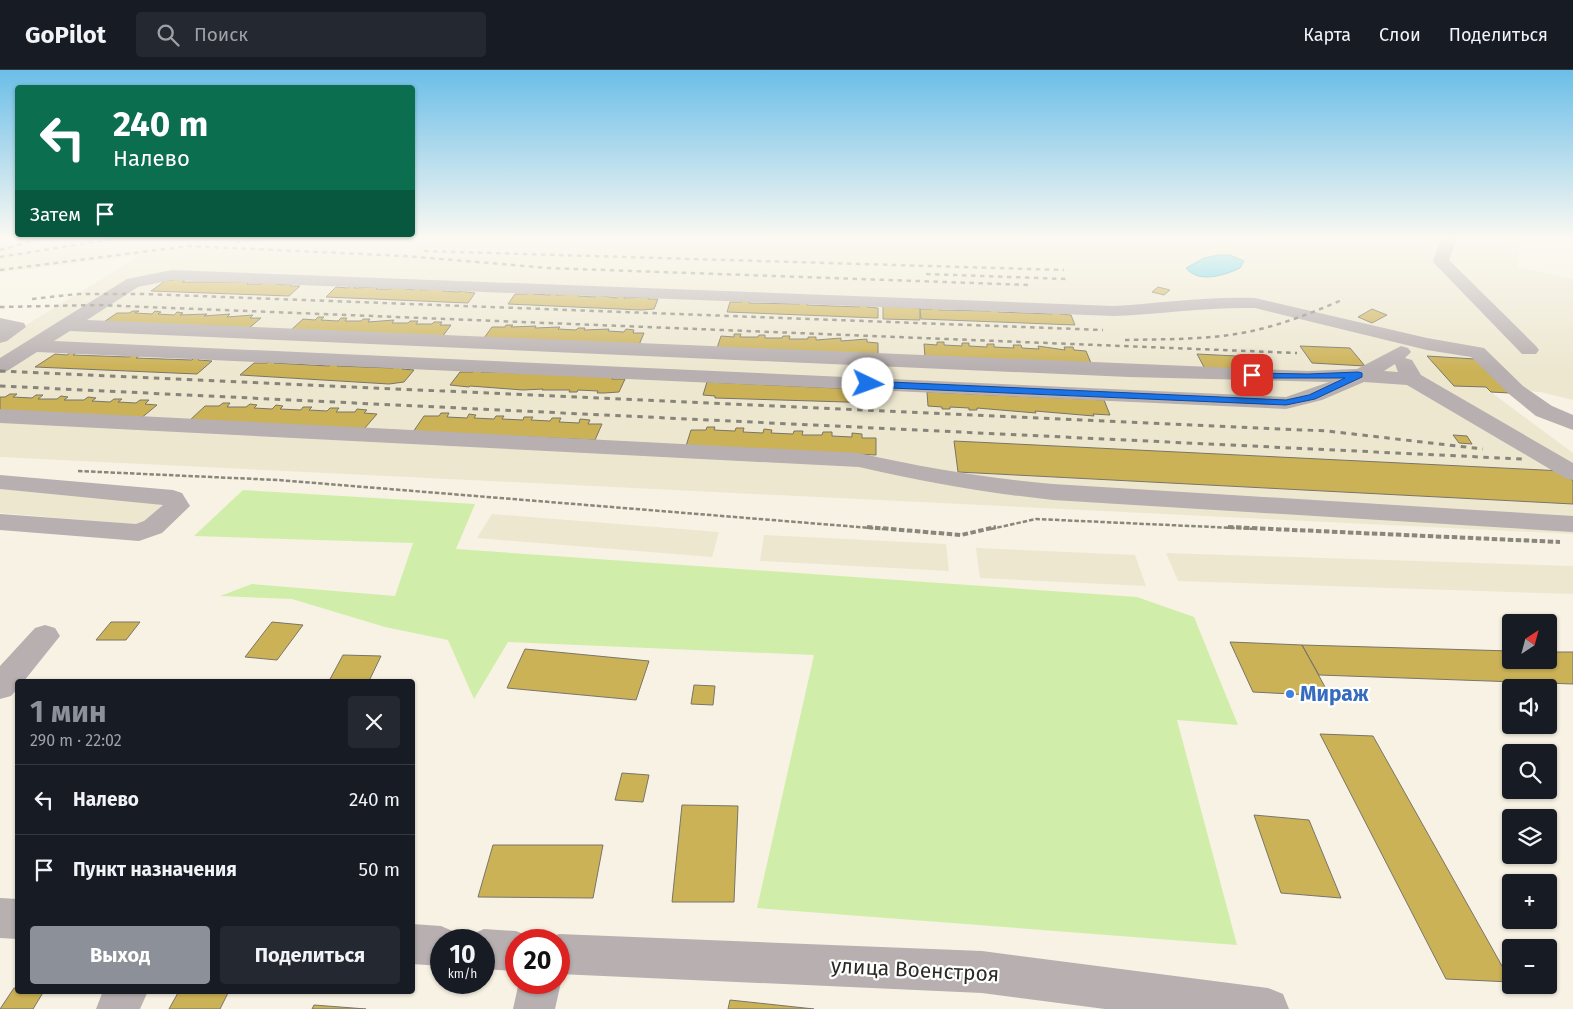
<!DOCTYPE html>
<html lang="ru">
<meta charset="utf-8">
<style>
body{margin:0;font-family:"Fira Sans",sans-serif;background:#242831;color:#f1f3f6;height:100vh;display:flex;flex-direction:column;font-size:19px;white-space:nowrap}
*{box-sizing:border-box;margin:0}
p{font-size:16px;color:#9ea1a6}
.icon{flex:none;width:28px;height:28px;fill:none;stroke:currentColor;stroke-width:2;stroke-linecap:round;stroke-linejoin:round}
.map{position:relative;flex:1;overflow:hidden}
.sheet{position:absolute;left:15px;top:609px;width:400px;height:315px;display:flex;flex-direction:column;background:#171b24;border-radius:5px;box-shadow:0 1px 4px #0004}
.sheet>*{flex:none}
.hud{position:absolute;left:15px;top:15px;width:400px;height:152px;border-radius:5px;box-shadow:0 1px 4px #0004;background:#0b6e4f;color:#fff;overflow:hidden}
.needle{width:32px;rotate:36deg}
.fabs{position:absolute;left:1502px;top:544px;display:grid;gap:10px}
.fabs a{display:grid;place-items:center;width:55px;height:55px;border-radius:5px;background:#171b24;box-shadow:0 1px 4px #0004;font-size:25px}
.speed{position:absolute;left:430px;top:859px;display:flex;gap:10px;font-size:25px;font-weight:700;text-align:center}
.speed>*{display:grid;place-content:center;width:65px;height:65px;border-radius:50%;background:#171b24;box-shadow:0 1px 4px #0004;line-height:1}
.speed small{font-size:12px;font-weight:400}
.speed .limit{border:8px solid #d22;background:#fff;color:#111}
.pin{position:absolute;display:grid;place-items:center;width:42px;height:42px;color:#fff;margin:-21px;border-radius:10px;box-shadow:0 2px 8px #0006}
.me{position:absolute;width:55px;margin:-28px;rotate:93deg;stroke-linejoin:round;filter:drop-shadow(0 0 4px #0008)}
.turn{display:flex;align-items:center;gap:18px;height:105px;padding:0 15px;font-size:22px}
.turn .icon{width:65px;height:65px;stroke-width:2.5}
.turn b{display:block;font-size:35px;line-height:42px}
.then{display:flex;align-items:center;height:48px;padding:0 15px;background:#0003;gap:10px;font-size:19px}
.round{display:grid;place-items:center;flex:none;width:52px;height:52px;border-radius:5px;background:#242831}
.headline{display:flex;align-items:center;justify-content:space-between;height:85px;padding:0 15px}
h1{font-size:30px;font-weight:700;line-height:38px;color:#8c9099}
.cta{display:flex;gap:10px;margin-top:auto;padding:10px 15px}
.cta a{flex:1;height:58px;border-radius:5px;background:#8c9099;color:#fff;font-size:20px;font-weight:700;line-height:58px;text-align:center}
.cta a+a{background:#242831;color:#f1f3f6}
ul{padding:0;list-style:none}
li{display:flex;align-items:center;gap:15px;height:70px;padding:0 15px;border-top:1px solid #363941}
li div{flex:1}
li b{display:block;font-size:19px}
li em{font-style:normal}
header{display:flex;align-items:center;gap:30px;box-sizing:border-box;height:70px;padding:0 25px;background:#171b24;border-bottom:1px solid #363941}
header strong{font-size:24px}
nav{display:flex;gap:28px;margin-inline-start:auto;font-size:18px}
.search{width:350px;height:45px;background:#242831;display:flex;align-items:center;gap:12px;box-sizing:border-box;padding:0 18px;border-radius:5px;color:#9ea1a6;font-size:19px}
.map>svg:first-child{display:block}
.built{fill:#ede7d0}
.green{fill:#d0eeaa}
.water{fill:#50cee8;stroke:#459dad}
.building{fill:#ccb257;stroke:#797568}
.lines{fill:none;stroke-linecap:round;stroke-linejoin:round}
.path-far1{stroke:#8a867c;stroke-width:2.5;stroke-dasharray:4.5 2;stroke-linecap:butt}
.path{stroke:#8a867c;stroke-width:4;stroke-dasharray:5.5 2.5;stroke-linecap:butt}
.minor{fill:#b7afb0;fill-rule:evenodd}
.rail-far1{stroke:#87847a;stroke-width:2.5;stroke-dasharray:4.5 4.5;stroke-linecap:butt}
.rail{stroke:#87847a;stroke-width:3;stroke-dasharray:5.5 5.5;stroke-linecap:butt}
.route{fill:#1a73e8;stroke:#114b97}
.shop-dot{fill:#3f7fe0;stroke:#fff;stroke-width:2}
.labels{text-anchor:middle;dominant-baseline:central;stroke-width:4.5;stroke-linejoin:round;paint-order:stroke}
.near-shop-label{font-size:21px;font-weight:bold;fill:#366cbe;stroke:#fff;text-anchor:start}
.near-street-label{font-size:21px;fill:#2c2a24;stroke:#fff}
</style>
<header>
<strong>GoPilot</strong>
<div class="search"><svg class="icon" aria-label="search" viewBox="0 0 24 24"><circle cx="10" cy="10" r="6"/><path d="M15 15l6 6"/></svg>Поиск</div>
<nav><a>Карта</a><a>Слои</a><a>Поделиться</a></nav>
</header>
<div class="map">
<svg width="1573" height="939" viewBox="0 0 1573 939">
<rect width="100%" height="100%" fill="#f7f2e3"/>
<path class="built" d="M0,168h1520l-2,29 55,12v121l-32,-8 -25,-2 -6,3h-18l81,60v81l-1573,-77v-116l134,-82 -1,-3 -133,17z
M0,419l166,13 -24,23 -142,-12z
M492,444l227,18 -7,25 -235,-19z
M764,465l182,9 3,27 -189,-10z
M976,478l159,7 11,31 -166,-8z
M1166,483l407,13v28l-395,-13z"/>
<path class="green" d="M243,420l232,14 -19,45 681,48 57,20 44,108 -61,-5 60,225 -480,-37 57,-253 -306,-13 -34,57 -26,-59 -63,-13 -93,-28 -72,-3 32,-12 143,12 18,-53 -219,-7z"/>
<path class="water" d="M1218,185h12l14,6 -4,7c-15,7 -41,16 -54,0l18,-10z"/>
<path class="building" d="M179,209l6,1 -3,2h67l-2,2h14l3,-2 19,3 10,-2 -3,3h10l-11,10 -138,-5 14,-10z
M350,216h6l-2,2 24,-1 -2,2h15l2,-2 21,3 2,-2h6l-2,2 24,-1 -1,2 15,1 9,-2 -2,2 10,1 -7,10 -142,-6 10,-10 12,1z
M1158,217l12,3 -6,5 -12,-3z
M529,222h6l-2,2 17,1 1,-2h6l-1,2 23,-1 -1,2 17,1 1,-2 21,3 1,-3 7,1 -1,2 25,-1 -1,2h10l-4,10 -13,1 -133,-6 7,-10h12z
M743,230h6v3l51,1v-2l7,1v2l52,2v-3l8,1v2l11,1v10l-151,-6 3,-10h12z
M883,236l37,2v12l-37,-1z
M932,237h6l1,3 52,1 -1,-2 8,1v2l54,2 -1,-3 8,1 1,2 11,1 4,10 -154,-6 -1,-10h12z
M1372,239l15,6 -15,8 -14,-6z
M133,241h6l-4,2 17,1 3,-3 6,1 -3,2 16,1 3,-3 6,1 -3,2 27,-1 -3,2 26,-2 -3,3 26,-2 -3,3h11l-13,11 -147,-5 16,-11h12z
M318,247h6l-3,3 17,1 3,-3h6l-2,3h16l2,-2h7l-2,3 26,-2 -2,3h16l2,-2h8l-2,3h16l2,-2h8l-2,3h11l-9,12 -152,-6 13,-12 12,1z
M506,255h7l-2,2 25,-1 -1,2 25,-1 -2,2 18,1 2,-2h7l-1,2 25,-1 -1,2 16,1 2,-3 8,1 -1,3h11l-5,12 -155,-7 8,-11h13z
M734,264h7l-1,3h18l1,-2h6v3h17l1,-2h7l-1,3h19v-2h8v3l25,-2v3l26,-2v3l11,1v12l-161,-7 4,-12 13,1z
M937,272h7v3l18,1v-3h7v3l18,1v-3h7v3l20,1 -1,-3h8l1,3 17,1 -1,-3 27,4 -1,-3h9l1,3 12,1 5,12 -166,-6 -1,-13 13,1z
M1300,276l50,2 15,18 -53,-3z
M71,282h6l-4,3 56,2 4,-3 7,1 -4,3 56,2 3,-3h6l-3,3 14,1 -15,13 -162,-7 20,-13 12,1z
M1197,284l59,3 10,15 -61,-3z
M1427,286l48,3 35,34 -19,-1 -5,-5 -32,-1z
M271,290l6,1 -3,2 55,3 3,-3h8l-3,3 56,2 3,-2h9l-3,3 12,1 -10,12 -15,2 -149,-9 14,-12h13z
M476,299l7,1 -2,2 133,3 -2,4h13l-6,13 -15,1h-7l1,-2 -20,-1 -1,2h-8l1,-2h-28l1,-1 -20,1 -53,-4 -1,1 -19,-2 10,-13h13z
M707,312l171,8v13l-163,-5v-2l-12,-1z
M927,322l177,8 6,15 -17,-1 1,2 -59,-5 1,2 -59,-5v2h-8v-2l-19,-1v2h-8v-2l-14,-1z
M10,324h7l-4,3 19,1 4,-3h7l-5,4h19l4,-3 7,1 -4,3h20l4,-3 8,1 -4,3 18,1 4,-3h8l-4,3 18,1 4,-3h9l-4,4 12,1 -17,14 -140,-6v-16h5z
M223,333h7l-3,4h19l4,-3 7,1 -3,3 18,1 4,-4 7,1 -3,3 21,1 2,-3h9l-3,3 18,1 3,-3h9l-3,4h19l2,-3 10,1 -3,3 13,1 -13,15 -175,-8 16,-15h14z
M441,343h8l-2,4 20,1 2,-4 7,1 -2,3 20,1 2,-3h8l-2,3 21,1 1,-3h9l-2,3 19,1 2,-3h9l-2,4 20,1 1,-4 10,1 -2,4h14l-7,16 -182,-8 11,-16h15z
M707,357h8l-1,3 21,1 1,-3h8l-1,4 20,1 1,-4 8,1 -1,3 22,1 1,-3h9l-1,4h20l1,-3h9v4l20,1v-4l10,1v4h14v17l-190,-9 5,-16h15z
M1453,365l14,1 5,8 -13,-1z
M954,371l609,30 10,10v23l-615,-32z
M111,552h29l-14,18h-30z
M272,552l31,3 -26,35 -32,-3z
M1230,572l72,3 28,51 -77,-4z
M1302,575l209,6v9h38v-8h24v32l-254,-9z
M525,579l124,12 -13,39 -129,-12z
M343,585l38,1 -12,25h-40z
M694,615l21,1 -2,19 -22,-1z
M1320,664l53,2 138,246 -65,-3z
M622,703l27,2 -6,27 -28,-2z
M682,735l56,1 -4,96h-62z
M1254,745l55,5 32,78 -60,-5z
M493,775h110l-10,53 -115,-1z
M14,918h4v3h26l-11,18h-33z
M179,921h50l-9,18h-51z
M730,930l84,9h-86z
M314,935l52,4h-54z"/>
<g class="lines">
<path class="path-far1" d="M78,401l200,9 605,49
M991,459l45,-10 221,10"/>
<path class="path" d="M867,457l94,8 35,-8
M1228,457l332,15"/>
<path class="minor" d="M1441,168h16l-8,22 87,86 3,4 -3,4h-14l-87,-90 -2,-3z
M172,200l942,36c47,-3 94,-10 141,-8l172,40 57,10 39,38 29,20 21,9v15l-37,-14 -27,-22 -38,-37 -44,-7 -172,-42c-47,-1 -94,6 -141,8l-942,-36 -34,7 -51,33 1221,51 49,-2 44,-23 7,2 3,4 -6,6 7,2 9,15 152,88v17l-8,-2 -158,-93 -43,-3 -42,18 -36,9 -1249,-57 -30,19 -7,2v-15l127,-79zM70,261l1059,46 200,5 -43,15 -1232,-56zM1395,294l3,8 -14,-1z
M0,248l24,5 2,4 -19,14 -7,2z
M0,339l859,44c65,15 128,25 194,31l520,32v16l-520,-32c-66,-7 -129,-18 -194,-33l-859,-44z
M0,405l173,15 9,3 8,13 -28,27 -23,8 -139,-11v-16l136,10 8,-3 19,-16 -163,-16z
M45,555l10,3 5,8 -36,45h-6v7l-7,8 -11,3v-33l35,-38z
M0,828l18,1v40l-18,-1z
M412,854l29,2 14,6 4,8h-18v26l-29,-2z
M484,859l32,2 14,6 2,3h-16v31l-32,-2v-29h-17l3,-5z
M559,864l423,17 286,37 15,6 6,15h-184l-123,-16 -423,-19v-34h-15z
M559,907l2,5 -6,27h-42l6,-27h40z
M103,921h45l-8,18h-44z"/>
<path class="rail-far1" d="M236,172l43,-4
M0,180l43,-12
M424,181l640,19
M0,187l119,-19
M0,200l189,-24 217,10 142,12 482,17
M926,204l140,5
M32,229l46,-5h66l959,36
M0,237l97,-2 1200,48
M1125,270c42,-1 86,0 127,-9 32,-7 62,-19 92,-32"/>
<path class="rail" d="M0,301l1327,60 156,18
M0,316l1522,73"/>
</g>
<linearGradient id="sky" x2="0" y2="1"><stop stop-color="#6bbee8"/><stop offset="0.56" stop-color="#fbf9f2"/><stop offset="1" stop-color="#fbf9f2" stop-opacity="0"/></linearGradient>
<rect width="1573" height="300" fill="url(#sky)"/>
<path class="route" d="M1358,302l4,1v4l-47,22 -29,6 -418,-18 -4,-3 4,-3 418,19 23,-5 36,-17h-93l-4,-3 4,-2 56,1z"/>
<circle class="shop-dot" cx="1290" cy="624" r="5"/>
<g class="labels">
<g class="near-shop-label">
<text x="1300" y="624">Мираж</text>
</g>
<g class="near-street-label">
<text transform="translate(915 900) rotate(3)">улица Военстроя</text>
</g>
</g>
</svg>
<div class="fabs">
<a><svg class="needle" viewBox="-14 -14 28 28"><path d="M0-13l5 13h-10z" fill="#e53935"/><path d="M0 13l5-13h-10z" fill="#9ea1a6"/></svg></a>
<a><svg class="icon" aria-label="sound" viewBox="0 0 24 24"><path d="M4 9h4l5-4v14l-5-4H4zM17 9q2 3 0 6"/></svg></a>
<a><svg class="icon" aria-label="search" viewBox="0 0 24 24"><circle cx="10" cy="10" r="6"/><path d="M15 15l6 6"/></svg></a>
<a><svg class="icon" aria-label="layers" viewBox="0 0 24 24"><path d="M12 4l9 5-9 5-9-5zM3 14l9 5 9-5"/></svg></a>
<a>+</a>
<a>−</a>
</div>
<div class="speed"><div>10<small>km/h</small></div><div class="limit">20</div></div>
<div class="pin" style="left:1252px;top:305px;background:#d93025"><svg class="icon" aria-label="arrive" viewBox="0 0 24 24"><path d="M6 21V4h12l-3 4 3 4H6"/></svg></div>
<svg class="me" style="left:868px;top:314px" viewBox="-20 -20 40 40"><circle r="19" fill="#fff"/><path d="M0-13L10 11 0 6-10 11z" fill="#1a73e8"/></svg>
<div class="hud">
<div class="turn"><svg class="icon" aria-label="left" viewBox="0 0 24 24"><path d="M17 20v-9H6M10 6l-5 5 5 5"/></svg><div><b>240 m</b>Налево</div></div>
<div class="then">Затем<svg class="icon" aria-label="arrive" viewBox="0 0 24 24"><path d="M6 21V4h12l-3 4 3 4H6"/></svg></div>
</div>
<section class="sheet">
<div class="headline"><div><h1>1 мин</h1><p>290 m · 22:02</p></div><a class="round"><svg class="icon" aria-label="close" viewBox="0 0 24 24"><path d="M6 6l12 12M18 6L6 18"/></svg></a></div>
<ul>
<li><svg class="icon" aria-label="left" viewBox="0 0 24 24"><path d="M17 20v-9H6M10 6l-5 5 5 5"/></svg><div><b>Налево</b></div><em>240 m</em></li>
<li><svg class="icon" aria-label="arrive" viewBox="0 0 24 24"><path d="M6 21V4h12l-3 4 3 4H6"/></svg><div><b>Пункт назначения</b></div><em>50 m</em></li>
</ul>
<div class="cta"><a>Выход</a><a>Поделиться</a></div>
</section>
</div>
